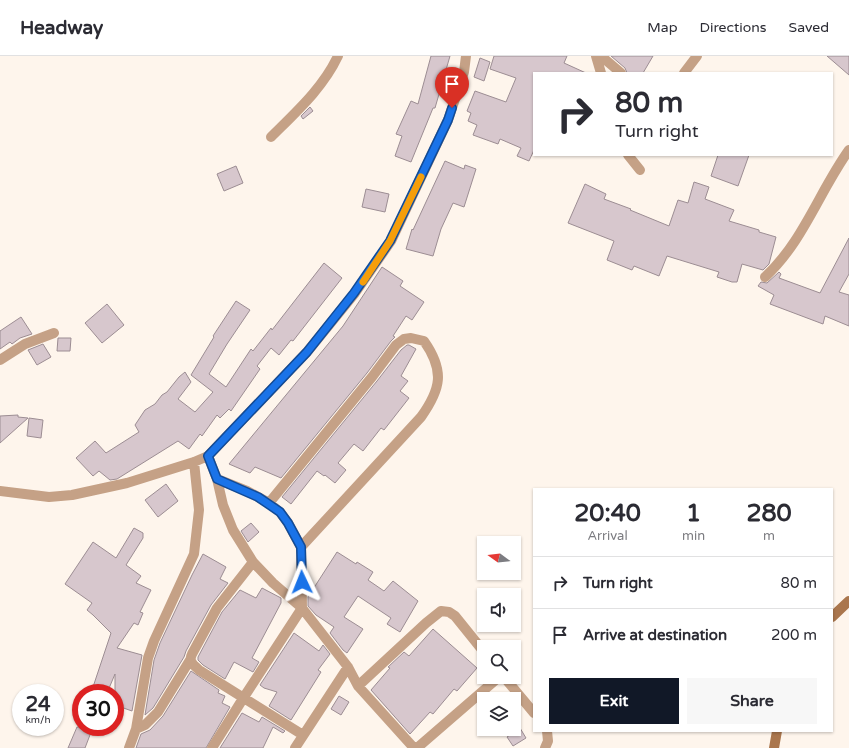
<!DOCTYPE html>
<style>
body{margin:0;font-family:"Varela Round",sans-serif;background:#f7f7f7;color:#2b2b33;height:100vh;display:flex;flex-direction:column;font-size:15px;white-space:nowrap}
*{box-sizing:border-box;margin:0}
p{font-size:13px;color:#7c7c81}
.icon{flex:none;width:22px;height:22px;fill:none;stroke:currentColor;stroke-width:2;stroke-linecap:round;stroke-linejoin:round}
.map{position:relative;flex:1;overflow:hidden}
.drawer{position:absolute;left:533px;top:432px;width:300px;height:244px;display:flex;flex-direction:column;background:#fff;border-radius:0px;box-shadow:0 1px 3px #0004}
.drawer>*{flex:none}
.top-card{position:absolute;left:533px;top:16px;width:300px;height:84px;border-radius:0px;box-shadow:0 1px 3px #0004;background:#fff;color:#2b2b33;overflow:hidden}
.needle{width:26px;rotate:285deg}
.controls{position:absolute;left:477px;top:480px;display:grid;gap:8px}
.controls a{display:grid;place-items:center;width:44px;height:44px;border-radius:0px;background:#fff;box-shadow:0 1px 3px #0004;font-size:20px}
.speed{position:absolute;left:12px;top:628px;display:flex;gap:8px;font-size:20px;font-weight:700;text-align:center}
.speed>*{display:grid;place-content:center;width:52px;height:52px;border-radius:50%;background:#fff;box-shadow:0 1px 3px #0004;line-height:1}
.speed small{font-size:10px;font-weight:400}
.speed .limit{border:6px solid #d22;background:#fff;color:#111}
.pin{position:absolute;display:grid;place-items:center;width:34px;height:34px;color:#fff;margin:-41px -17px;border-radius:50% 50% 50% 0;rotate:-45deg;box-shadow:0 0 4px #0007}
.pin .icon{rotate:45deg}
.me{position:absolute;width:44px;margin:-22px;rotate:358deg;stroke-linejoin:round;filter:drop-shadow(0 0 3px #0008)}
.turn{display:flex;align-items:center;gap:14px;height:84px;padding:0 16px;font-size:18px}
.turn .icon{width:52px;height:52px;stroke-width:2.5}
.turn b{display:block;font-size:28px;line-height:34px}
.eta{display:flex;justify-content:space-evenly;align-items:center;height:68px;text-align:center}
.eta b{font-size:24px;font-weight:700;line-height:28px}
.action{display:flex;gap:8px;margin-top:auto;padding:8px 16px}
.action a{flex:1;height:46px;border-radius:0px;background:#111827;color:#fff;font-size:16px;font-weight:700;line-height:46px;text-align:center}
.action a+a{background:#f7f7f7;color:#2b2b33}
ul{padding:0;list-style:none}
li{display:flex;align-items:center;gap:12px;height:52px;padding:0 16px;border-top:1px solid #e1e1e2}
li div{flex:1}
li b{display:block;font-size:15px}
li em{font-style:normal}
header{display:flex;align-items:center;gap:24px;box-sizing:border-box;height:56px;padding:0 20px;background:#fff;border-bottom:1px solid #e1e1e2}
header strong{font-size:19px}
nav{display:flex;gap:22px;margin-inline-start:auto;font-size:14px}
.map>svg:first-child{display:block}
.building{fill:#d7c7cd;stroke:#9c8d93}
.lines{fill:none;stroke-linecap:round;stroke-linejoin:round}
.minor{stroke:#c5a186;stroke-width:10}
.secondary{stroke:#aa764d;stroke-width:10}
.route-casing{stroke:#114b97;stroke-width:10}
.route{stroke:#1a73e8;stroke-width:7}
.slow{stroke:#f59e0b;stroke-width:7}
</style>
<header>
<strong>Headway</strong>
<nav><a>Map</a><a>Directions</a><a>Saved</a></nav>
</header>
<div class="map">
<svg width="849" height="692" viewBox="0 0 849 692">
<rect width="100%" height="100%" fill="#fef5ec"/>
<path class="building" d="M431,0h19l-15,52h-2l-22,54 -16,-6 7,-20 -6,-2 15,-33 7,3z
M494,0h73l-3,7 22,10h-52v77l-5,11 -12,-5 4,-8 -21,-9 -2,5 -25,-9 4,-10 -9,-4 3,-8 -4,-2 8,-20 31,11 10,-24 -26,-9z
M611,0h42l-10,17h-16l-2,-5z
M827,0h22v19z
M480,2l10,4 -6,19 -10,-4z
M310,51l3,4 -10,8 -2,-3z
M718,99h31l-11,31 -27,-10z
M445,105l19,8 1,-4 11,4 -12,38 -11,-4 -12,26 -8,27 -27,-7 6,-20 1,1z
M236,110l7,17 -19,8 -7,-17z
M694,126l15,5 -4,12 29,11 -5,11 30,9v2l17,5 -7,27 -6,6 -21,-6 -5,18h-5l-15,-5 2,-5 -52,-16 -8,20 -25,-10 -2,4 -25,-10 7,-19 -46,-18 17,-39 21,10 -2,5 27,10 -1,1 39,16 9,-26 10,3z
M366,133l23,5 -4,18 -23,-5z
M849,182v36l-10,18 10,3v31l-24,-10 -2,8 -53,-20 4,-9 -16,-9 3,-4 6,1 12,-11 2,2 -2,4 41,15z
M324,207l18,15 -49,63 -2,-1 -12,15 -8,-7 -14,18 3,3 -29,42 -2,-2 -9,9 -3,-3 -15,21 -2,-2 -11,15 -11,-8 -61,38 -7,1 -11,-9 -6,5 -17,-18 19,-17 11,12 33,-21 -4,-7 10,-15 10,-6 7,-9 5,-3 12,-15 6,-5 6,10 -13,17 17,13 18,-20 -22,-17 23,-38 -1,-1 23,-35 14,9 -23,34 -18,30 17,13 25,-38 2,2 18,-23 1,2z
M382,211l21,14 -3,5 24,16 -12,18 -6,-4 -13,20 2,1 -4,4 -24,32 -86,105 -26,-11 -5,6 -21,-9 114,-138z
M107,248l17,21 -22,18 -17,-20z
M21,261l11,17 -12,4 -8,6 -2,-2 -10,7v-18z
M58,282h13l-1,13h-13z
M43,288l8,13 -14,8 -9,-15z
M407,289h2l7,4 -15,27 7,5 -8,10 9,7 -25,32 -3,-2 -18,23 -9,-7 -16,19 8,7 -11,13 -10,-8 -1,1 -7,-5 -26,33 -9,-7 95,-116 24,-31z
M18,359v2l10,1 -28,25v-27z
M29,362l14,2 -2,18 -14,-2z
M166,428l12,17 -20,16 -13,-17z
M251,467l8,9 -11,10 -7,-11z
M134,472l9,5v5l-17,27 15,11 -5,7 15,7 -11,22 3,1 -5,12 -4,-2 -17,25 25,7 -10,56 -17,-6v-31l-8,19h-16l20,-60 -18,-18 -6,-5 5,-7 -27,-19 28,-42 23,16z
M337,496l19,12 1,-2 16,10 -5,8 16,11 9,-10 25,20 -18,31 -13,-8 4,-6 -33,-22 -14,21 19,12 -16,24 -4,-3 -13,-17 4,-6 -18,-12 -8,-9v-9z
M203,498l23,13 -6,12 8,4 -17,22 -25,46 -2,6 -31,51 -8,7 9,-55 6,-17 32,-68z
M262,532l19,10v5l-29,55 7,4 -6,10 -19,-10 -9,17 -22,-14 -5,-5v-3l24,-45 18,-22 16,8z
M433,573l44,39 -20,23 -3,-2 -21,25 -3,-2 -20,22 -39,-44 19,-22 -2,-1 16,-15 5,4z
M294,577l25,18 4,-6 7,9 -12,16 3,2 -30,48 -22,-14 8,-14 -13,-4 -4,-3z
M191,615l28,19 -1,3 7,3 -3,7 8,4 -24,41h-70l5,-14 9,-4 13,-14z
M339,640l10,6 -8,13 -10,-6z
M242,657l17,9 3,-5 23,14 -2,2 -10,-6 -10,21h-43z
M77,671h16l-8,21h-17z
M520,672l6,10 -13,8 -6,-9z"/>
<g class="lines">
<path class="minor" d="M596,0l5,17
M601,0l20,17
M684,17l13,-17
M271,81c25,-25 52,-49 67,-81
M628,99l12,15
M765,221c38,-35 54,-85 84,-127
M0,304l25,-16 29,-11
M208,400l9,23 6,26 10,25 20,32 20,21 29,25 46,59 10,19 56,62
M0,435l49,6 23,-2 55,-12 67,-21 14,-6 99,-104 48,-59 36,-52 57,-121 16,-48 2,-16
M269,447l103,-126 24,-32 8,-6 7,-1 13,3c21,30 17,48 -3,76l-120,130
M253,506l-36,46 -25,46c-4,8 2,11 7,16l104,65
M504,621l30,36
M358,630l68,-63 15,-12 8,1 6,4 29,36
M136,673l9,-4 13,-13 32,-52
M129,692l7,-19 12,-71 6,-17 40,-87 5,-44 -5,-48
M212,692l32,-51 58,-89 -1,-61 -13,-24 -8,-11 -11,-9 -22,-12 -30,-12
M295,692l53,-81
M417,692l82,-71
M545,692l3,-7 -1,-10"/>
<path class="secondary" d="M832,561l17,-16
M774,692l3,-17"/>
</g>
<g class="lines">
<defs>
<path id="route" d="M302,526l-1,-35 -13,-24 -8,-11 -22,-15 -41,-18 -9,-23 99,-104 47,-59 36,-52 58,-121 4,-12"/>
</defs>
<use href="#route" class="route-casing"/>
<use href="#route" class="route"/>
<path class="slow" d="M363,226l27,-41 31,-64"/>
</g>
</svg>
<div class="controls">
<a><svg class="needle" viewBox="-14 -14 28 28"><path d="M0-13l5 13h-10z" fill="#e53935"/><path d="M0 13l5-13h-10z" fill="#7c7c81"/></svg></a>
<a><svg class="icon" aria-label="sound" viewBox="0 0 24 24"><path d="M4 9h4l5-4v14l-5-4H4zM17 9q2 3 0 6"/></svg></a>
<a><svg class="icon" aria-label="search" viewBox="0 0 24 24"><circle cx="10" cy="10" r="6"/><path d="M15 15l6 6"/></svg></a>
<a><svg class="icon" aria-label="layers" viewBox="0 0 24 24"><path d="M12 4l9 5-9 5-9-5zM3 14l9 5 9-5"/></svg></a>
</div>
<div class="speed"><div>24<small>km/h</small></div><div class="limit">30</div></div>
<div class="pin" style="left:452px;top:52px;background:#d93025"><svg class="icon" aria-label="arrive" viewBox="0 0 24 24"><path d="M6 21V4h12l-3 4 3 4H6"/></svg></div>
<svg class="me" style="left:302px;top:526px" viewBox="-20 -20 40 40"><path d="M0-17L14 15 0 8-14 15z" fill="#1a73e8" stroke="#fff" stroke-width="4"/></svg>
<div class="top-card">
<div class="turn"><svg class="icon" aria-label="right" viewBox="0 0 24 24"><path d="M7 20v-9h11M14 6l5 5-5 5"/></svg><div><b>80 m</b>Turn right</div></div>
</div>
<section class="drawer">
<div class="eta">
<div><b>20:40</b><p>Arrival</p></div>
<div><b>1</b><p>min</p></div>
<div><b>280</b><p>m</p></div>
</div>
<ul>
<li><svg class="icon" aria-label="right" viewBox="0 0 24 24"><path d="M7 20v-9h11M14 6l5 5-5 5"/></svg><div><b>Turn right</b></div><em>80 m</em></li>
<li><svg class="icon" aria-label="arrive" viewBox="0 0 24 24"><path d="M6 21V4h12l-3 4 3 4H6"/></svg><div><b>Arrive at destination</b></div><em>200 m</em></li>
</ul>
<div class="action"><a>Exit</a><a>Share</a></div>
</section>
</div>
